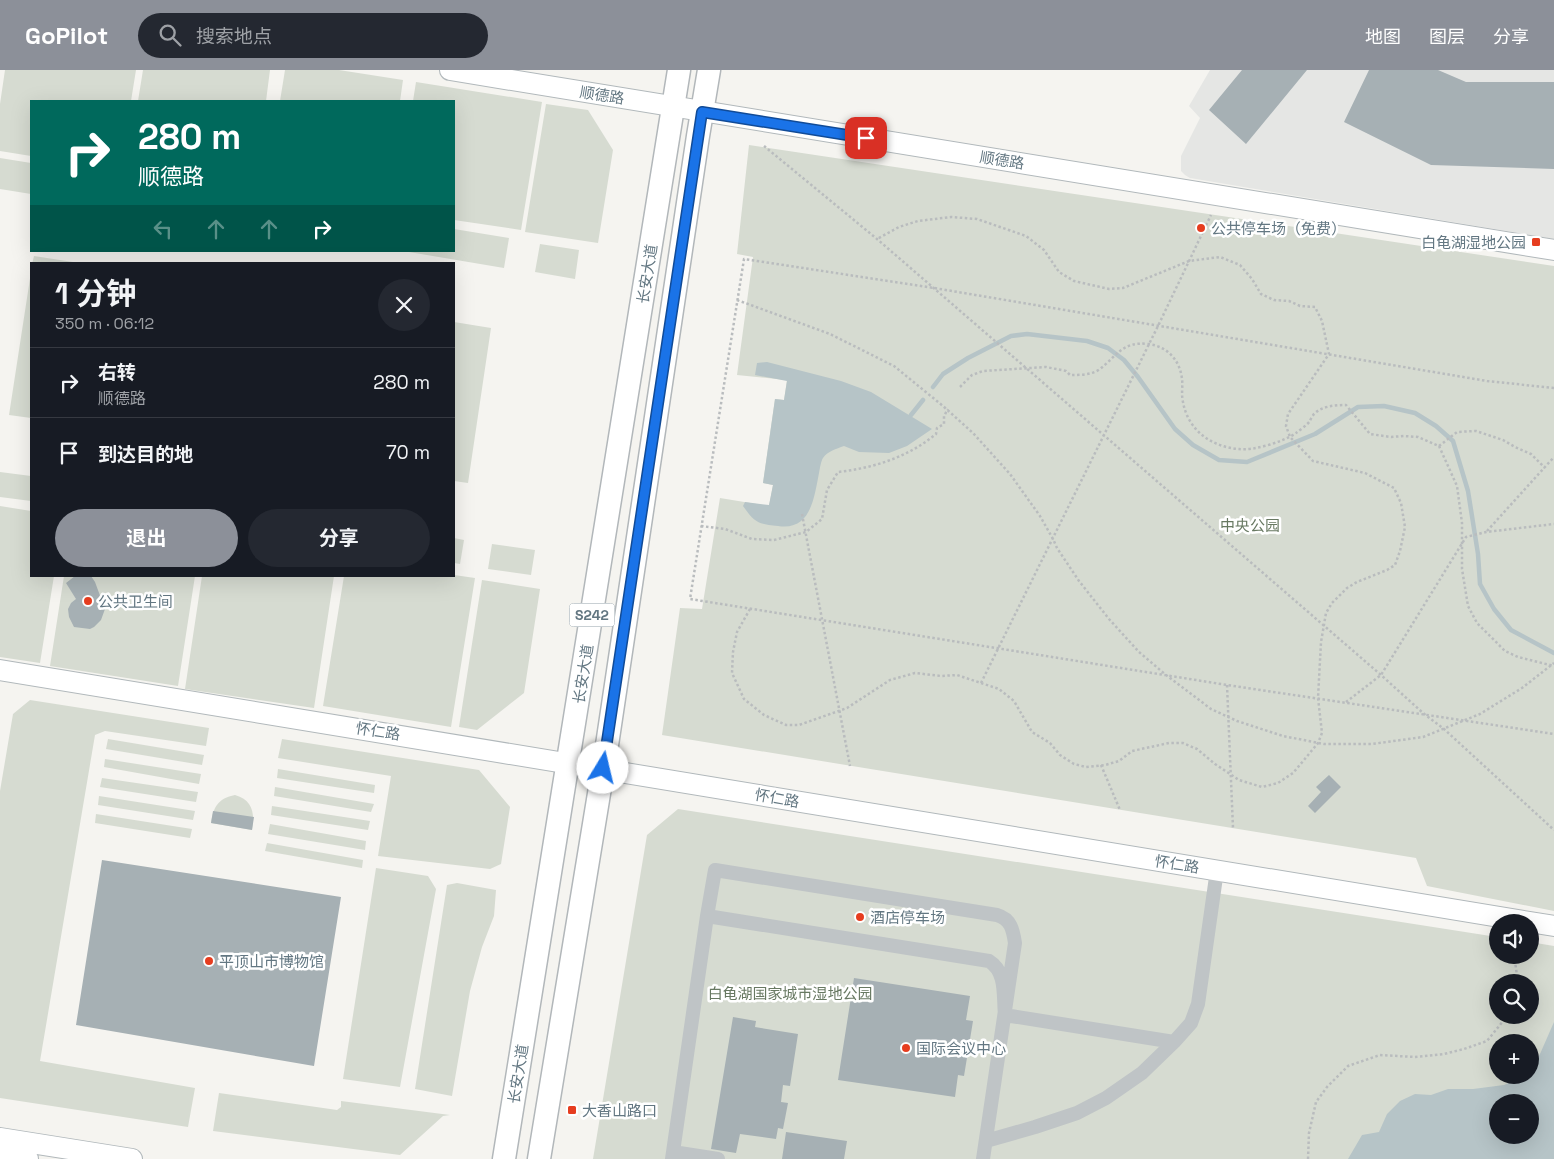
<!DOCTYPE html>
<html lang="zh">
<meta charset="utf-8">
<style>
body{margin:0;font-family:"Space Grotesk","Noto Sans SC",sans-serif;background:#242831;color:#f1f3f6;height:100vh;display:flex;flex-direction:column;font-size:19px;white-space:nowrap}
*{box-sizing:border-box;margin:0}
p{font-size:16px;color:#9ea1a6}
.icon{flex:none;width:28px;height:28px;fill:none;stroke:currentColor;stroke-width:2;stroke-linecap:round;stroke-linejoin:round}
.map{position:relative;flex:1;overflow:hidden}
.drawer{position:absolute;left:30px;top:192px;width:425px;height:315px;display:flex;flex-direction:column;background:#171b24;border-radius:0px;box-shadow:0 5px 20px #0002}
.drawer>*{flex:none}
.banner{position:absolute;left:30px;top:30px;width:425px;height:152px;border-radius:0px;box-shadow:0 5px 20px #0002;background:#00695c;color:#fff;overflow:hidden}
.tools{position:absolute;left:1489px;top:844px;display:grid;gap:10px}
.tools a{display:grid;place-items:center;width:50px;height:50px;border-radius:50%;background:#171b24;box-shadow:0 5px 20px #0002;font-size:25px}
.pin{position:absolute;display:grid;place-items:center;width:42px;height:42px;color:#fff;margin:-21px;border-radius:10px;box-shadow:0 2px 8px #0006}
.me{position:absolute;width:55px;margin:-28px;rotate:9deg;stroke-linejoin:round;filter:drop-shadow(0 0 4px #0008)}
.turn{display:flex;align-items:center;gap:18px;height:105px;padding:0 25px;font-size:22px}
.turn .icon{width:65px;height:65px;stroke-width:2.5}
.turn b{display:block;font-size:35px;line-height:42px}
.lanes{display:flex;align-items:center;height:48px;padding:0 25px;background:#0003;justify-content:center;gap:25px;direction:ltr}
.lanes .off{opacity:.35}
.round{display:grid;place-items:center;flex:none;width:52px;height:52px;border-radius:26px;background:#242831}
.headline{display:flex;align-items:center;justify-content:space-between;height:85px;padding:0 25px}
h1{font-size:30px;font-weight:700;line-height:38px}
.primary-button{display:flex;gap:10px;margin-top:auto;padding:10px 25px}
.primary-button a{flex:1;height:58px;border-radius:30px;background:#8c9099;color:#fff;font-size:20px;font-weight:700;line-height:58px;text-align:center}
.primary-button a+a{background:#242831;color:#f1f3f6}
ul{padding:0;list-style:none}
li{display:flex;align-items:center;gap:15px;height:70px;padding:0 25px;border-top:1px solid #363941}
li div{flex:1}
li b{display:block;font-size:19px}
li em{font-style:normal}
header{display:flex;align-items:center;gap:30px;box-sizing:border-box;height:70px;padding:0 25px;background:#8c9099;color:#fff}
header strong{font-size:24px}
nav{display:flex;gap:28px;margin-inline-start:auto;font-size:18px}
.search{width:350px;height:45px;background:#242831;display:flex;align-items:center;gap:12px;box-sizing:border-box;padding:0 18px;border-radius:28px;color:#9ea1a6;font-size:19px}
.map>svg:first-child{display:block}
.built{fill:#e5e6e4}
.green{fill:#d6dbd1;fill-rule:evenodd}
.water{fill:#b6c4c7;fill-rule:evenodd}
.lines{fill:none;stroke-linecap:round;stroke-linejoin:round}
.stream{stroke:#b6c4c7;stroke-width:4.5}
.building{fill:#a6b0b4}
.secondary-casing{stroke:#b1b8bb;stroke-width:22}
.primary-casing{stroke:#b2b7ba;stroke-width:25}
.path{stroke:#b9bcbe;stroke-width:2.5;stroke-dasharray:2.5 2.5;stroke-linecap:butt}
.street{stroke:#bfc4c6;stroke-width:14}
.secondary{stroke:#fff;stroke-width:20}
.primary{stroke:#fff;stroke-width:22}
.route-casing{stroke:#114b97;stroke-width:12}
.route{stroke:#1a73e8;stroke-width:9}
.poi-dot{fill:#e63d1f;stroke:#fff;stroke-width:2}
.labels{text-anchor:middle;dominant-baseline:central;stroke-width:5;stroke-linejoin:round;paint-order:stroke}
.shield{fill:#fff;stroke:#92a0a8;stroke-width:1}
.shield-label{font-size:14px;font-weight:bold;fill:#637782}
.street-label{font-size:15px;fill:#637782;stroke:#fff}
.poi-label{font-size:15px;fill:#637782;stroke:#fff;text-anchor:start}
.park-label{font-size:15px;fill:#687962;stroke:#fff}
</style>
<header>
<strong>GoPilot</strong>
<div class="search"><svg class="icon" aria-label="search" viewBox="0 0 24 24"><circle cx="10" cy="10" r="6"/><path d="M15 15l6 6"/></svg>搜索地点</div>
<nav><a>地图</a><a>图层</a><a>分享</a></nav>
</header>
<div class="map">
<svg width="1554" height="1089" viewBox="0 0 1554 1089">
<rect width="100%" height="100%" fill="#f5f4f0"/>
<path class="built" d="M1210,0h344v169l-364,-61 -5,-3 -4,-4v-15l19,-38 -11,-12z"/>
<path class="green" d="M5,0h131l-5,31h-100v55l-31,-5v-47z
M143,0h127l-4,31h-128z
M285,0h54l64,10 -3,21h-120z
M416,12l126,20 -21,128 -67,-10v-119h-41z
M546,34l42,6 25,40 -15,93 -73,-11z
M749,75l805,121v645l-127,-25 -11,-28 -754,-123 18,-127 22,1 18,-111 49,8 4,-21 -10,-2 12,-84 9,1 3,-20 -50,-5 16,-118 -16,-3z
M0,88l31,5v31l-31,-5z
M454,159l55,9 -5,30 -101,-17h51z
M540,174l39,6 -4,29 -40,-7z
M34,186l52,8h-54z
M31,202v146l-22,-3z
M454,252l37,6 -23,155 -14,-2z
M0,402l31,4v25l-31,-4z
M0,436l31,5v65h23l-14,87 -40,-6z
M454,468l10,2 -4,24 -6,-1z
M492,474l43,6 -4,25 -43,-6z
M454,505l21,3 -24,149 -128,-21 21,-130h110z
M64,506h131l-17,110 -128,-20z
M202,506h132l-20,132 -129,-19z
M482,510l58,9 -16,104 -47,37 -18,-3z
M30,630l179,28 -3,18 -101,-15 -10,4 -55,326 155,27 -7,39 -188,-29v-307l13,-77z
M108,669l96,16 -2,10 -96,-16z
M282,669l197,31 31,37 -9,57 -11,5 -112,-13 13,-80 -113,-18z
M105,689l96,15 -2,10 -95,-17z
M278,699l97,16 -1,8 -97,-15z
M102,708l96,14 -2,10 -96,-15z
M275,717l99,17 -3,8 -97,-16z
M235,725c18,5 20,19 17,35l-41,-7c2,-15 7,-25 24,-28z
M99,726l96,15 -2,9 -95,-15z
M272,736l98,15 -2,9 -97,-15z
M678,739l819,128 1,18h32v-13l24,4v213h-961l54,-324zM1498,912h32v33h-32zM1498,972h32v33h-32zM1498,1032h32v33h-32z
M96,744l96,15 -2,9 -95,-15z
M270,754l96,17 -1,9 -97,-16z
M267,773l96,17 -1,8 -97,-17z
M376,798l52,8 8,13 -36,198 -57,-8z
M457,813l39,7 -2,26 -12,31 -12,44 -18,105 -37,-7 32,-204z
M219,1023l118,17 4,-3v-6l109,14 -7,1 -43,39 -187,-24z"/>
<path class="water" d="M767,292l74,19 30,11 61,37 -25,17 -18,7 -30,-1 -15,-6c-8,3 -16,5 -21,12 -2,3 -3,10 -4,15 -5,25 -8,58 -41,53 -20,-2 -23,-3 -35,-20l2,-4 24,3 4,-20 -10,-2 12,-84 9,1 3,-19 -32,-6 2,-12z
M1554,952v137h-206l14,-24 17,-3 8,-18 13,-13 15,-7 16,1 17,-6h25l31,-4 21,-10h5v-7l10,-14zM1498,1032h32v33h-32z"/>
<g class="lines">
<path class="stream" d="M933,317l10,-13 25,-16 43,-22 16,-2 60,7 21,7 16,12 14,17 37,52 18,16 26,15 28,2 68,-28 43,-27 26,-1 31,7 21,13 17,15 15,50 10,63 2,30 14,25 17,21 43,23
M911,345l12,-15"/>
</g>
<path class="building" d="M1242,0h65l-61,74 -37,-34z
M1369,0h69l28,12h88v87l-123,-4 -87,-43z
M75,506h16l4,6 10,27 -4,11 -7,7 -4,2 -16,-2 -5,-10 -1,-8 3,-6 5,-4 -10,-16z
M1329,705l12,12 -26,26 -7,-7 13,-14 -5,-5z
M213,741l41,6 -2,13 -41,-7z
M102,790l239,37 -27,169 -238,-41z
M854,908l116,18 -4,24 7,1 -9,55 -6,-1 -3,22 -117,-17z
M733,947l23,4 -1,6 43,7 -8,52 -7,-1 -2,17 7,1 -5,26 -5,-1 -2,11 -36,-5 -4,19 -25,-4z
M786,1062l61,9 -3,18h-62z"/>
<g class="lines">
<defs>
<path id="secondary" d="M450,0l1104,180
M0,600l1554,256
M0,1068l132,21
M0,1085l28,4"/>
<path id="primary" d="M504,1089l175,-1089
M539,1089l68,-414 91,-609 11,-66"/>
</defs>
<use href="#secondary" class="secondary-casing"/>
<use href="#primary" class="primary-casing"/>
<path class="path" d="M764,76l113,93 504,436 42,38 21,16 110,101
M737,230l93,34 64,32 49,40 30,27 37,41 30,42 13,23 4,9 22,33 30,38 30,33 27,23 45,34 26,12 46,15 41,8h48l51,-7 57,-23 42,-26 32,-25
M960,317l12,-12 11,-4 63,-4 20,4 4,4c10,0 22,0 30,-6 17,-13 22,-28 48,-25 19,2 32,16 34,35 1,7 -1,15 1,23 5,28 28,45 56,47 14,2 44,-7 57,-16 4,-3 11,-8 14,-12 0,-1 3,-6 4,-7 8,-8 21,-9 32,-9l24,29 21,3 13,-1 14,1 21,9 18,40 5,37v46l6,37 9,17 28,28 13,6 36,9
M1554,318l-67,-7 -553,-93 -190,-29 -54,340 537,86 327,49
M1439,376l18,-14 19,-1 27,9 12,7 16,7 14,14
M802,444l48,252
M701,456l24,3 27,10 22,1 32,-8 16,-13 5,-29 11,-18c36,-4 70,-15 98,-38l1,-6 7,-4v-8l4,-7
M1487,461l67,-74
M750,539l-13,23 -4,20 -1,21 12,26 20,16 22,10h13l48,-17 43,-28 25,-7 26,3 16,-1 42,14 15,12 18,31 18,11 10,12 14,9 12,3 19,-2 14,-4 13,-10 37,-8h14l14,6 18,15 24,16 23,7 16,-4 15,-10 11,-13 14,-17 4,-10 -4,-35 3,-56 5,-29 6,-10 15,-15 10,-6 30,-12 8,-5 5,-14 5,-24 -4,-24 -7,-15 -29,-15 -52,-12 -23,-24 -4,-11 2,-12 41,-60 -7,-33 -7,-14 -15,-1 -11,-5 -15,-1 -13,-6 -9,-15 -12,-14 -20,-8 -31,4 -66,27 -14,1 -35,-8 -15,-9 -15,-22 -18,-14 -49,-17 -26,-2 -33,4 -19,6 -22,12
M981,613l177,-357 53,-111
M1227,615l6,143
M1346,632l35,-27 85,-138 20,-5 68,-8
M1101,695l19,45
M1514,885l4,27
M1308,1089l1,-26 7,-31 11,-15 21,-21 32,-11 35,2 29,-3 20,-5 23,-8 21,-26"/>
<path class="street" d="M1005,945l169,27
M986,1071l49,-14 42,-14 29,-15 36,-25 32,-31 17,-19 7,-19 19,-134
M673,1082l45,7
M672,1089l35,-243
M983,1089l32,-216c-2,-13 -4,-24 -18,-28l-282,-45 -8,46 282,45c18,11 14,35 16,54"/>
<use href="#secondary" class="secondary"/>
<use href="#primary" class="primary"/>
</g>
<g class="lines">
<defs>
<path id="route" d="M603,698l99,-656 164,26"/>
</defs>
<use href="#route" class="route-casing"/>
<use href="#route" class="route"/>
</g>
<g class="poi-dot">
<circle cx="1201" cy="158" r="5"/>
<rect x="1531" y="167" width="10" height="10" rx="2.5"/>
<circle cx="88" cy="531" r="5"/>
<circle cx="860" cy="847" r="5"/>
<circle cx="209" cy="891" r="5"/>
<circle cx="906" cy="978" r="5"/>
<rect x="567" y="1035" width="10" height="10" rx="2.5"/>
</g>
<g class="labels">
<rect class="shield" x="569.5" y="533.5" width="45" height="23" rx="4"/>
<g class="shield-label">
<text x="592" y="545">S242</text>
</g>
<g class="street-label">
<text transform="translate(602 25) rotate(9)">顺德路</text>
<text transform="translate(1002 90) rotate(9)">顺德路</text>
<text transform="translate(647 204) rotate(-81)">长安大道</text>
<text transform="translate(583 604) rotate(-81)">长安大道</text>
<text transform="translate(378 661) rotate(9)">怀仁路</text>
<text transform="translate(777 728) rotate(10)">怀仁路</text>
<text transform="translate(1177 794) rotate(9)">怀仁路</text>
<text transform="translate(518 1004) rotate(-81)">长安大道</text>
</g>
<g class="poi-label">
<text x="1211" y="158">公共停车场（免费）</text>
<text x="1526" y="172" text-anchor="end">白龟湖湿地公园</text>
<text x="98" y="531">公共卫生间</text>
<text x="870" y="847">酒店停车场</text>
<text x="219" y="891">平顶山市博物馆</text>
<text x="916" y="978">国际会议中心</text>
<text x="582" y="1040">大香山路口</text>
</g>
<g class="park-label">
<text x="1250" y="455">中央公园</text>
<text x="790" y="923">白龟湖国家城市湿地公园</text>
</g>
</g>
</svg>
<div class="tools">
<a><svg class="icon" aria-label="sound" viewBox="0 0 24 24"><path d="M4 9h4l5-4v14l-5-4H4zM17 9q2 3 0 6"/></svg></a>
<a><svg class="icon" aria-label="search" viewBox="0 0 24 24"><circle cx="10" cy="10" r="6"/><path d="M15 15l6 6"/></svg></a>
<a>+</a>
<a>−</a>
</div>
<div class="pin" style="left:866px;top:68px;background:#d93025"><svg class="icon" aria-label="arrive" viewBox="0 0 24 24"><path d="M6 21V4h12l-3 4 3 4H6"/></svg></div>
<svg class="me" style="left:603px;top:698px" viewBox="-20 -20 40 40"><circle r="19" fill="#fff"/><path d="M0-13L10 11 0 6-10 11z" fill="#1a73e8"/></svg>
<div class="banner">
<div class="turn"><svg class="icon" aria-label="right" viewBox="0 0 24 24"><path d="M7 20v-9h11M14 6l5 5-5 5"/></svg><div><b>280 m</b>顺德路</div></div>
<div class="lanes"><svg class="icon off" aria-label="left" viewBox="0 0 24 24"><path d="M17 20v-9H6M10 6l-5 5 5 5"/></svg><svg class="icon off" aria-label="ahead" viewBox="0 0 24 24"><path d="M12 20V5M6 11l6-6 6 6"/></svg><svg class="icon off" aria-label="ahead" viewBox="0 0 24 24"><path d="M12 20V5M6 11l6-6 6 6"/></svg><svg class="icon" aria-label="right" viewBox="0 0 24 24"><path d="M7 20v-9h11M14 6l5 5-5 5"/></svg></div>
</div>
<section class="drawer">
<div class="headline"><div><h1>1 分钟</h1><p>350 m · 06:12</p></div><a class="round"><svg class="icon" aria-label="close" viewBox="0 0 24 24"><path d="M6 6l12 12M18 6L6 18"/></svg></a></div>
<ul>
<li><svg class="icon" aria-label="right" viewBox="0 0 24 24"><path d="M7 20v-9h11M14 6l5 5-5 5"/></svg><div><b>右转</b><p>顺德路</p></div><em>280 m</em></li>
<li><svg class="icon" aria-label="arrive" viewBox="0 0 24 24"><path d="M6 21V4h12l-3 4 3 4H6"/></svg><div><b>到达目的地</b></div><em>70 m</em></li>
</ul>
<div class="primary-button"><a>退出</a><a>分享</a></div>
</section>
</div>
